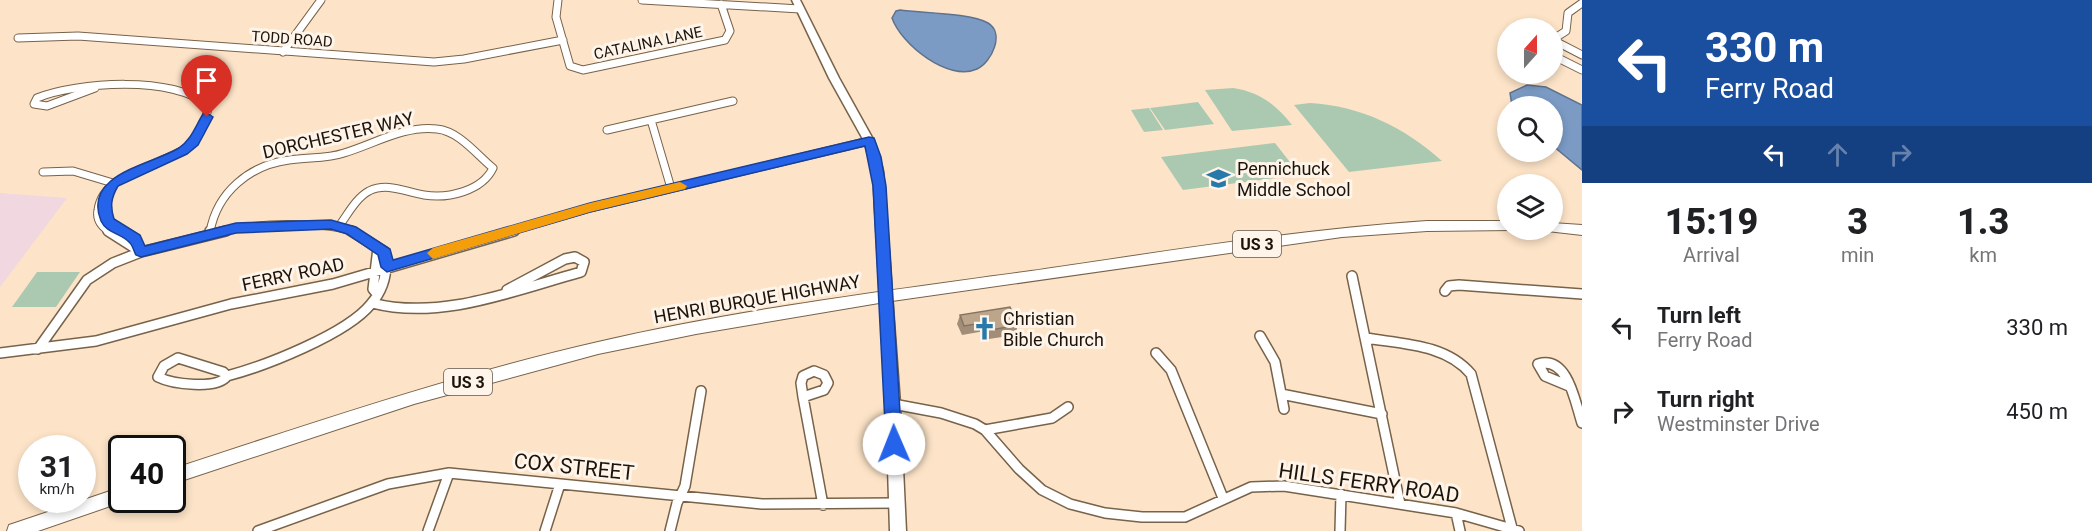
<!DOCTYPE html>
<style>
body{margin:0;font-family:Roboto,sans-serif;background:#f6f6f6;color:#202124;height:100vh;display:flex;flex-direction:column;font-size:22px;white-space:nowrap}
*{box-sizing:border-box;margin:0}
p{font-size:20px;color:#757577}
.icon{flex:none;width:33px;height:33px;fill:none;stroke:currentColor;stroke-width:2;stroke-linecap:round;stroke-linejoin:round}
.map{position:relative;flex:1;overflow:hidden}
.drawer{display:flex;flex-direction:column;background:#fff;width:510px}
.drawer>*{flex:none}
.guide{background:#1a4fa0;color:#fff;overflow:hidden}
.needle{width:39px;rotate:21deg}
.tools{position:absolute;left:1497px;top:18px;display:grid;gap:12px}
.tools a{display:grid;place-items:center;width:66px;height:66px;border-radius:50%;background:#fff;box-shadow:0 3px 9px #0003;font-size:30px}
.speed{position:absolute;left:18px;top:435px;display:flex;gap:12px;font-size:30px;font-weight:700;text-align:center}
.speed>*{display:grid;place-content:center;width:78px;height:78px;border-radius:50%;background:#fff;box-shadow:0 3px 9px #0003;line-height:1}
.speed small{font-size:15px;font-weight:400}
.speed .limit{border:3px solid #111;border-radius:9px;background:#fff;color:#111}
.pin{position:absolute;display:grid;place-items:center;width:51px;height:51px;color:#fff;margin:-62px -26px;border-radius:50% 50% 50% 0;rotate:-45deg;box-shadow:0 0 6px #0007}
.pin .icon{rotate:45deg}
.me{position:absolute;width:66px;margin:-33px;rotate:359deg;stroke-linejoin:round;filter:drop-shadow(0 0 4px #0008)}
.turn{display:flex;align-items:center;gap:21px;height:126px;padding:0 24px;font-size:27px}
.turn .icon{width:78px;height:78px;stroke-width:2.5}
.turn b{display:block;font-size:42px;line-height:51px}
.lanes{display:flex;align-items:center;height:57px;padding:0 24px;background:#0003;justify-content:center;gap:30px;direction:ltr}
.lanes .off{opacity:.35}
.eta{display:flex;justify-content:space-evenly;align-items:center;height:102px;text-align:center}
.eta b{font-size:36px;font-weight:800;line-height:42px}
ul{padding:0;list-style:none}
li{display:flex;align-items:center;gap:18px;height:84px;padding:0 24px}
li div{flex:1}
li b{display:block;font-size:22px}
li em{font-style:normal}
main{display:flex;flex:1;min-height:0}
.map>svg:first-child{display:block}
.commercial{fill:#f0d7e0}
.green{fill:#abc9b0}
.water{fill:#7b9bc5;stroke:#5e728d;stroke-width:1.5}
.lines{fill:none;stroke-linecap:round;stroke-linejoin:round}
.street-far1-casing{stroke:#77624a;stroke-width:9}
.street-casing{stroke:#77624a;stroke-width:12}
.secondary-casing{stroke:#77624a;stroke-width:3}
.primary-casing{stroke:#77624a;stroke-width:2}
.street-far1{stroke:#fff;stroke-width:7}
.street{stroke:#fff;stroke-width:9}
.secondary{fill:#fff;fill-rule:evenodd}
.primary{fill:#fff;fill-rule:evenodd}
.wall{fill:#a28e78}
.building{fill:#bca58b;stroke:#847461;stroke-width:1.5}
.route{fill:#2563eb;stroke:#184099;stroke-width:1.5}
.slow{fill:#f59e0b}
.labels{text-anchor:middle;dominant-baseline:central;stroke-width:6;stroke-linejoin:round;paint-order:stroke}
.far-street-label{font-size:15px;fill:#1c140a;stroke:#fef4e9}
.shield{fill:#fef4e9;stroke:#60574d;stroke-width:1.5}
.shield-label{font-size:16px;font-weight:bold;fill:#1c140a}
.street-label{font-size:18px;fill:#1c140a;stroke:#fef4e9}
.poi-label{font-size:18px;fill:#1c140a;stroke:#fef4e9;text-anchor:start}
.near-street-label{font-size:21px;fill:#1c140a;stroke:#fef4e9}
</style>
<main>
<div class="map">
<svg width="1582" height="531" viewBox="0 0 1582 531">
<rect width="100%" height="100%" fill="#fde4c8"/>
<path class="commercial" d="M0,193l67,5 -67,89z"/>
<path class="green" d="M1233,88c26,4 43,16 59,37l-60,6 -27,-41z
M1198,102l16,22 -49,6 -15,-22z
M1310,103c51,3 94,24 132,58l-93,11 -55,-67z
M1149,108l14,22 -19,2 -13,-22z
M1275,143l25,32 -117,15 -22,-33z
M37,272h43l-24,35h-44z"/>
<path class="water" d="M900,10c21,3 71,3 88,13 17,10 4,39 -11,46 -29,13 -76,-25 -85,-51l4,-7z
M1527,85l19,2 36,18v65l-29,-24 -1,-40h-40l-2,-13z"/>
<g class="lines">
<defs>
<path id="street-far1" d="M558,0l-2,17 14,49 13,4 142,-30 5,-9 -9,-27
M642,0l158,9
M18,38l60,-2 356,26 30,-3 99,-19
M1552,40l14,-9 2,-18 14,-10
M1553,40l29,15
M283,52l38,-52
M1552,55l30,15
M95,88l-48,18 -13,-2 3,-6c39,-16 139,-23 171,8 -1,12 -7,29 -16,37 -26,24 -89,27 -94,67 -2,10 4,17 12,22
M651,120l20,68
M607,130l126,-29
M43,172l30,-1 40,12
M108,191c-7,21 -2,29 16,41
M210,232c7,-40 40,-67 79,-72 19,-3 38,-1 55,-7 30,-9 61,-28 93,-24 22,2 40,26 56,39 -11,23 -45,31 -69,27 -19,-3 -36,-13 -55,-4 -13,7 -21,23 -30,35
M220,232c30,-8 105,-12 134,0
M508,232l82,-24 279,-67"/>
<path id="street" d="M108,231l33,21
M121,231l16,12 4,9
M210,233v-2
M1352,276l48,228
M1445,291l4,-5 10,-1 123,9
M377,294l-4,-5 5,-41
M372,303c69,18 143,-13 209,-31l3,-10 -9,-5 -10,2 -58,31
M1260,336l15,26 9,47
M1366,338c36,6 80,6 105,36l41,154
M38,349l49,-69 26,-17 28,-11 85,-21
M0,353l96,-12 135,-37 102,-20 181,-53
M1156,353l15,17 52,128
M178,358l45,14 4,4c-10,14 -55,8 -69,1l6,-11z
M814,371l10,4 4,8 -4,7 -21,7 -2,-14 2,-7z
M227,376c38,-10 120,-42 144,-72 13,-15 17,-33 14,-52l-34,-21
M1569,386l-24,-10 -7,-12c30,-9 37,38 44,59
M1281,394l101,20
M803,397l20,108
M893,404l48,9 34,11 10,6 34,39 23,21 28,14 35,9 37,4h43l66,-30 33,-1 172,27 63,18
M985,430l67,-12 16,-11
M1456,513l4,18
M258,531l130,-47 61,-11 313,31 134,-1
M428,531l21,-58
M545,531l15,-47
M670,531l7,-28 8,-17 16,-95
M1340,531l1,-37"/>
<path id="secondary" d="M792,0h8l39,78 35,63 9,30 17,233 6,127h-16l-4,-127 -13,-233 -9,-30 -35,-63z"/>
<path id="primary" d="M1427,221h81v9h4l-85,1 -85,6 -457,65 -189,32 -98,20 -184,50 -242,80v-15c141,-46 282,-94 426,-127 142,-33 288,-51 433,-71 132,-19 263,-41 396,-50z
M1552,223l30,2v10l-35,-4 -1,-1h6z
M122,487v13h6l-90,31h-31l2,-6 6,-2z"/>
</defs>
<use href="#street-far1" class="street-far1-casing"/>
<use href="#street" class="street-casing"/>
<use href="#secondary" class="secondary-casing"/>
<use href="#primary" class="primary-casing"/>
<use href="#street-far1" class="street-far1"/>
<use href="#street" class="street"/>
<use href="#secondary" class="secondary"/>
<use href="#primary" class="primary"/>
</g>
<path class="wall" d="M960,315l58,10 -3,10 -26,4 -4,-8 -23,4 -5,-11z"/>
<path class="building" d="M1010,307l8,18 -27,5 -3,-8 -24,4 -4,-11z"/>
<path class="route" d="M207,113l6,4 -15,28 -11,9 -69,32c-7,12 -8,20 -4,33l26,16 5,11 91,-23 95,-3 25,7 34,22 3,11 197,-57 279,-66 5,1 7,19 5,29 16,258 -2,5 -6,2 -5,-2 -3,-5 -13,-258 -8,-40 -275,66 -203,60 -6,-5 -3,-12 -31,-21 -16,-5 -95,4 -95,24 -5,-2c-2,-3 -3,-9 -6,-12 -8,-10 -23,-9 -29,-22 -19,-47 50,-56 78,-73 12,-8 16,-21 24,-34z"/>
<path class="slow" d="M680,182l7,4 -2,3 -95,23 -157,47 -6,-6 6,-5 157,-45z"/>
<defs>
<symbol id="school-bare" viewBox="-9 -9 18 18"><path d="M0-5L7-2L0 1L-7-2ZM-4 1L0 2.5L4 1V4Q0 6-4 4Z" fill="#2779aa" stroke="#fef4e9" stroke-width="2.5" paint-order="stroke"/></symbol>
<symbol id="church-bare" viewBox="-9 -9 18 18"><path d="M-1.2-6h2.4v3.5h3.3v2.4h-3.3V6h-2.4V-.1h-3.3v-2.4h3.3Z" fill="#2779aa" stroke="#fef4e9" stroke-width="2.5" paint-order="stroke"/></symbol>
</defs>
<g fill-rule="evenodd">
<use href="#school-bare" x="1202" y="162" width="33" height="33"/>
<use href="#church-bare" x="968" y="312" width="33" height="33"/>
</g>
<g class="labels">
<g class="far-street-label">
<text transform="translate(292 39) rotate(4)">TODD ROAD</text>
<text transform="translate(648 43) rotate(-12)">CATALINA LANE</text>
</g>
<g class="shield">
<rect x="1233" y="231" width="48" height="26" rx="4.5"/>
<rect x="444" y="369" width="48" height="26" rx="4.5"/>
</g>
<g class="shield-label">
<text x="1257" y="244">US 3</text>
<text x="468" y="382">US 3</text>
</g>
<g class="street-label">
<text transform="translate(338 135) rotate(-13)">DORCHESTER WAY</text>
<text transform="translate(293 274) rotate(-12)">FERRY ROAD</text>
<text transform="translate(757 299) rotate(-10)">HENRI BURQUE HIGHWAY</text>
</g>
<g class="poi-label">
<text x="1237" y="168">Pennichuck<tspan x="1237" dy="21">Middle School</tspan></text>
<text x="1003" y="318">Christian<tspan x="1003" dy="21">Bible Church</tspan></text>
</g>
<g class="near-street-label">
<text transform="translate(574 467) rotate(6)">COX STREET</text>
<text transform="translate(1369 483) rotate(8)">HILLS FERRY ROAD</text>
</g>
</g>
</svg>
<div class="tools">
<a><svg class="needle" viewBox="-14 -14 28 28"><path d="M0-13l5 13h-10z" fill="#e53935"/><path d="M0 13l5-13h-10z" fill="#757577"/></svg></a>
<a><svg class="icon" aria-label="search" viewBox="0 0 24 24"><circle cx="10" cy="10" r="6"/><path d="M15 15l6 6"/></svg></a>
<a><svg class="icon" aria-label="layers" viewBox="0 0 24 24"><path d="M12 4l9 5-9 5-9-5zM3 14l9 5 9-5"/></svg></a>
</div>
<div class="speed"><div>31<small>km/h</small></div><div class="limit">40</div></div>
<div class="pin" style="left:207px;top:117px;background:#d93025"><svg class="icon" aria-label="arrive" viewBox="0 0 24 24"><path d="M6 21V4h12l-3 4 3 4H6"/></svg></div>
<svg class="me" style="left:894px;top:444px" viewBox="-20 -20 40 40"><circle r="19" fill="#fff"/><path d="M0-13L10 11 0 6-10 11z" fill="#2563eb"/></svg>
</div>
<section class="drawer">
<div class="guide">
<div class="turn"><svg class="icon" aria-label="left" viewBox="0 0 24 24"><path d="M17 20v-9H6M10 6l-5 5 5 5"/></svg><div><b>330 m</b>Ferry Road</div></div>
<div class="lanes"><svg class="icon" aria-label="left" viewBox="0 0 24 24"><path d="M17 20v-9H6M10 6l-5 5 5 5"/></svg><svg class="icon off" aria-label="ahead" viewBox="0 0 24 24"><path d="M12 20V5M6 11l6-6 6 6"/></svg><svg class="icon off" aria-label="right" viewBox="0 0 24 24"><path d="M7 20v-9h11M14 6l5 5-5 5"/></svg></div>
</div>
<div class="eta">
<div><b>15:19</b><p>Arrival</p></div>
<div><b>3</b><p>min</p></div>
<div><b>1.3</b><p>km</p></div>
</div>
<ul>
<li><svg class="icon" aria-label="left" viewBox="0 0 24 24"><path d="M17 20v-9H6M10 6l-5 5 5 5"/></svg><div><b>Turn left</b><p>Ferry Road</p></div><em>330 m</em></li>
<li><svg class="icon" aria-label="right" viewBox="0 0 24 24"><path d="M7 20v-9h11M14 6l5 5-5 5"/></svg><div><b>Turn right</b><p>Westminster Drive</p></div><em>450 m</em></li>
</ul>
</section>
</main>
